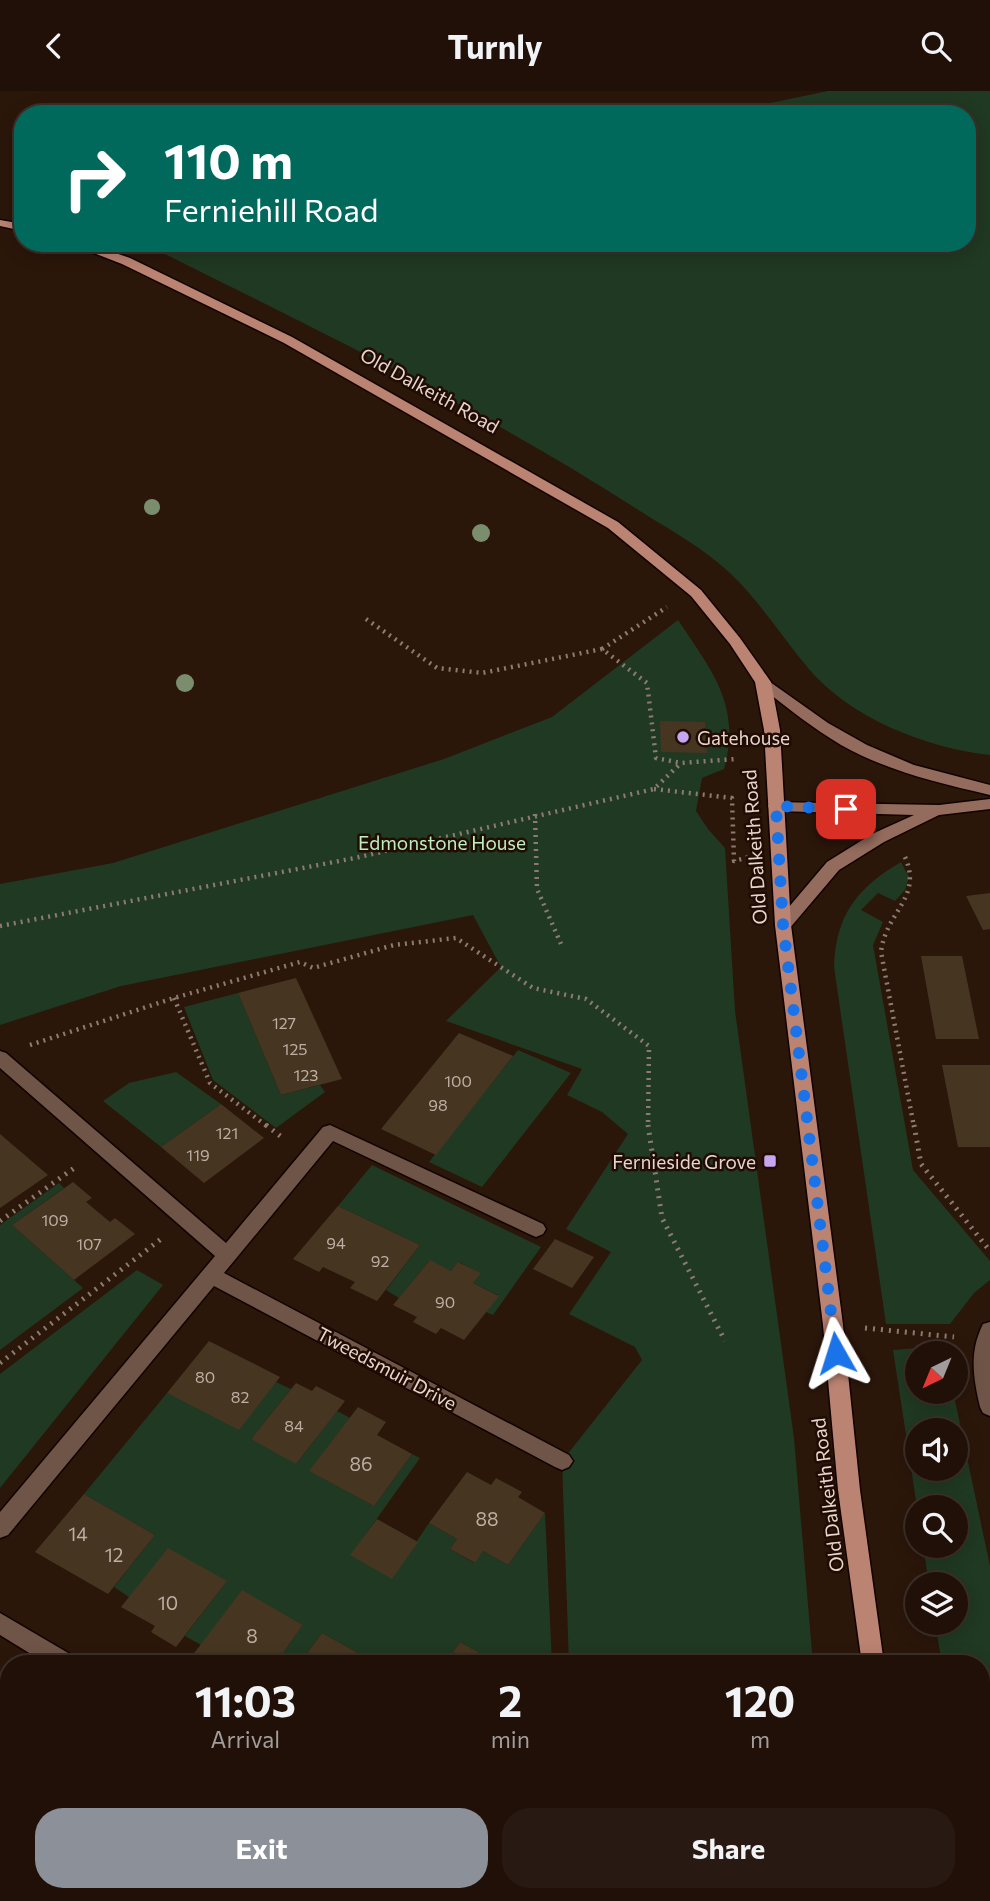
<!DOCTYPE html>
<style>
body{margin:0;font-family:Commissioner,sans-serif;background:#281912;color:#f1f3f6;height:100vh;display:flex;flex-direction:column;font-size:26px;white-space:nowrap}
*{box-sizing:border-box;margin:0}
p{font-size:23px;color:#a29d9c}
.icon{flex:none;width:38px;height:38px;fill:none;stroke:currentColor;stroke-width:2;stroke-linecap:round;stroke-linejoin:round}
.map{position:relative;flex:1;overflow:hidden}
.details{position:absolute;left:0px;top:1564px;width:990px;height:247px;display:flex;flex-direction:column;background:#201008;border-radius:28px 28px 0 0;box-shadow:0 4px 18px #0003,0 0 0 2px #3d3029}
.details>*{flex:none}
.guide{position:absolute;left:14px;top:14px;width:962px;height:147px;border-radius:28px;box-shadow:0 4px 18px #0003,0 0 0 2px #3d3029;background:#00695c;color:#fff;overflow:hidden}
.needle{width:46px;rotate:223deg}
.controls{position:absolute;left:905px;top:1250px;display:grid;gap:14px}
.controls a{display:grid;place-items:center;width:63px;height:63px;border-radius:50%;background:#201008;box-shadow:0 4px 18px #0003,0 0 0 2px #3d3029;font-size:35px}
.pin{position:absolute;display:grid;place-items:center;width:60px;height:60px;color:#fff;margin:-30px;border-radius:14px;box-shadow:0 4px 10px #0006}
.me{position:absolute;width:77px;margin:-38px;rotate:354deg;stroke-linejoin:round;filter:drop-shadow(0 0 5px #0008)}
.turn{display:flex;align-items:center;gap:24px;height:147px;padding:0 35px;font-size:32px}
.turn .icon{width:91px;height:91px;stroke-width:2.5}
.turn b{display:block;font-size:49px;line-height:60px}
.eta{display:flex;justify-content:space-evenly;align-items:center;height:119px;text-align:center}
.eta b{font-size:42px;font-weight:700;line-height:49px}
.cta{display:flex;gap:14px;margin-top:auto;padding:14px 35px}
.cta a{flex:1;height:80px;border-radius:28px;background:#8c9099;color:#fff;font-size:28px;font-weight:700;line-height:80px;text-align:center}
.cta a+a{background:#281912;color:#f1f3f6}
header{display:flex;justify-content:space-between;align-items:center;height:91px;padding:0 35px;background:#201008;font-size:32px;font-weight:700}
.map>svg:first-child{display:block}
.green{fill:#203922;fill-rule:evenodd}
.building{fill:#463621}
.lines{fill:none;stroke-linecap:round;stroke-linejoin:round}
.street-casing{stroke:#120200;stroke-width:3}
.secondary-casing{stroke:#120200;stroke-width:3}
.primary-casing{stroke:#120200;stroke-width:3}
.path-far1{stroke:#8d7b71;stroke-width:4.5;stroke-dasharray:2 5;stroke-linecap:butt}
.path{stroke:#8d7b71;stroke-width:5;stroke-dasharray:2 6;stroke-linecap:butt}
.street{fill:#6f5547;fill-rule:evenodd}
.secondary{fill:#946c5d;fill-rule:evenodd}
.primary{fill:#ba8372;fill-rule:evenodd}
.tree{fill:#7a8d6c}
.route{stroke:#1a73e8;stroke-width:12;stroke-dasharray:0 21.6}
.poi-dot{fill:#c7a6f0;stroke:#210c03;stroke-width:2.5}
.labels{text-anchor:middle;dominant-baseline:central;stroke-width:5;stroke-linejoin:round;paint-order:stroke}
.number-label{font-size:16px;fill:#beaea3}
.street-label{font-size:19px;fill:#e6d6ce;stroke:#210c03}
.poi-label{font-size:19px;fill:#e6d6ce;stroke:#210c03;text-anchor:start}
.park-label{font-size:19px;fill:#bbefbc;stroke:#210c03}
.near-number-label{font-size:19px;fill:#beaea3}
</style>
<header><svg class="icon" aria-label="back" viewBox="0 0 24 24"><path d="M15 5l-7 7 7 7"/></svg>Turnly<svg class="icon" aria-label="search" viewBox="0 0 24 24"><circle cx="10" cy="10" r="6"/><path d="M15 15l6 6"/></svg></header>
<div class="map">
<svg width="990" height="1810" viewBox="0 0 990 1810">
<rect width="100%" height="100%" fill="#2b160a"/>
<path class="green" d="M828,0h162v664c-64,-7 -140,-37 -182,-87 -26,-31 -48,-66 -77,-94 -26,-25 -61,-44 -91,-63 -153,-99 -317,-178 -479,-259l27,-9h780v-129h-250z
M678,529c33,50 64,85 46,149l-22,9 -6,33 12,18 17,19 10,163 59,427 19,226h-244l-7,-203 80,-101 -7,-13 -66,-33 42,-62 -45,-23 62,-95 -26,-22 -35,-17 15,-26 -136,-48 55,-54 -28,-52 -352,71 -121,39v-141l113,-21 331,-104 108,-42z
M901,771l8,15 -4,13 -10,11 -17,-8 -17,17 22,12 -10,23 40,225 77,91v19l-16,13 -24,31h-64l-52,-357c2,-53 23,-79 67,-105z
M238,902l43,102 39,-10 5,7 -49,36 -63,-48 -29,-73z
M518,959l53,23 -89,114 -53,-25z
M176,981l45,32 -60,43 -58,-46 26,-18z
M372,1074l169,82 -48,68 -7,-3 12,-17 -25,-12 7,-10 -21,-11 -8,9 -22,-10 -30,37 -13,-8 34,-45 -82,-39z
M59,1092l5,5 -52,37 71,63 -83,62v-125z
M137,1179l26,15 -163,203v-114z
M944,1255l1,7h-28v38h36l37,175v335h-11l-1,-7 4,-1v-229h-40l-7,-42h21v-38h-27l-6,-39h33v-38h-39l-24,-157zM917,1339h39v38h-39z
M276,1291l15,7 -40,50 46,24 40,-52 13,7 -40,53 64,35 38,-52 8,4 -69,97 41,23 37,-55 28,16 -7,10 24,14 9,-12 25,14 37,-52 7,151h-52l-40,-22 -15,22h-67l-56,-31 -23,31h-24l28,-39 -61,-34 -41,54 -16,-9 41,-54 -97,15 -15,-10 41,-52 -71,-41 83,-101 36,17z
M0,1735l9,6v61l95,1 12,7h-116z
M561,1803h254l-9,7h-234z"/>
<path class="building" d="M660,630l45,1 2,31 -46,-1z
M990,802v36l-7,1 -17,-34z
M921,865h41l17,83h-43z
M296,887l46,101 -61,16 -43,-102z
M459,942l54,23 -77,99 -55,-26z
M942,974h48v82h-32z
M221,1013l43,34 -60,45 -43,-36z
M0,1043l48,41 -48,33z
M73,1091l19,16 -6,4 24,20 5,-4 20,16 -61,46 -62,-55z
M338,1115l82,39 -43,56 -27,-13 5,-6 -32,-15 -4,5 -26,-13z
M555,1148l39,18 -22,31 -39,-19z
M430,1169l21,11 7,-9 23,11 -8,10 26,13 -35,44 -23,-12 -5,6 -23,-12 4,-5 -24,-12z
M209,1250l71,36 -41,53 -72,-37z
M296,1292l16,8 4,-5 29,15 -49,63 -45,-25z
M358,1316l28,15 -9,13 35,19 -38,52 -65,-35z
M467,1381l24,13 5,-7 26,14 -4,5 27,16 -37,52 -25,-14 -8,12 -25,-14 7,-10 -28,-16z
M84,1403l71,41 -47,59 -73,-42z
M377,1428l41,23 -26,37 -42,-24z
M168,1457l59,33 -51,66 -25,-15 4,-6 -34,-19z
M242,1499l61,35 -28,39h-68l-15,-8z
M322,1542l47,26 9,5h-79z
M460,1551l40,22h-55z
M0,1619l9,5v37l-9,12z
M9,1693v48l-9,-6v-31z
M148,1802h103l-5,8h-103z
M275,1802h18l11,8h-34z"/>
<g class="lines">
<defs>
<path id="street" d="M0,960l6,2 220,190 97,-116 7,-2 213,99 3,5 -3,5 -7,3 -7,-3 -196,-93 -109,132 345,182 4,6 -4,6 -7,3 -7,-3 -341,-181 -206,249 -8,3v-26l215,-256 -215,-188z
M990,1231v94l-7,-3 -3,-6c-7,-30 -11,-55 3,-83z
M0,1522l75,44 3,7h-31l-47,-29z
M432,1802h33l3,8h-33z"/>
<path id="secondary" d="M763,586l65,46 39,22 47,20 76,20v10c-51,-12 -103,-24 -149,-50 -29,-17 -56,-39 -83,-60l-3,-3 3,-3z
M990,708v10l-51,6 -55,27 -45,28 -50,59h-12l-2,-4 2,-4 50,-59 45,-28 42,-19 -138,-4 -6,-1 -2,-4 2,-4 169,3z"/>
<path id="primary" d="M0,129l23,4v7l-23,-5z
M68,152h18l44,15 162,79 326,185 83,68 39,48 31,44 9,48 11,195 52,400 17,165 24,174h-22l-24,-174 -15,-165 -48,-400 -11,-195 -9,-48 -25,-38 -39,-48 -83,-68 -324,-185 -162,-79z
M891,1802h24l1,8h-24z"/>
</defs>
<use href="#street" class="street-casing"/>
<use href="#secondary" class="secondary-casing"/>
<use href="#primary" class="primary-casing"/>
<path class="path-far1" d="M366,528l71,49 45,5 120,-24 45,34 9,75 25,5 55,-4
M602,558l65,-42
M654,698l78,9 2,63 15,-4
M535,723l2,75 24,55
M905,766c18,41 -19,54 -24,95l33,175
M0,835l355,-68 299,-69 27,-26
M174,907l36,85 58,44
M30,954l144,-47 126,-36 13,6 81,-23 62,-7 77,50 53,11 63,47 -1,81"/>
<path class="path" d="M266,1034l18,14
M648,1034l14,93 63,123
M914,1034l7,39 69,87
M0,1130l77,-55
M865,1237l89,9
M0,1272l161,-124"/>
<use href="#street" class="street"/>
<use href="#secondary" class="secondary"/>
<use href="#primary" class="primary"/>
</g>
<g class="tree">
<circle cx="152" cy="416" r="8"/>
<circle cx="481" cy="442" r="9"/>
<circle cx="185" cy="592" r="9"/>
</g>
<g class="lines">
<path class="route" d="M836,1262l-53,-428 -7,-119 70,3"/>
</g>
<g class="poi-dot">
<circle cx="683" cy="646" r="7"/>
<rect x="763" y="1063" width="14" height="14" rx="3.5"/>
</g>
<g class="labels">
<g class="number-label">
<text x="284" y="931">127</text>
<text x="295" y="957">125</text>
<text x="306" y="983">123</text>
<text x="458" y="989">100</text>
<text x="438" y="1013">98</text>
<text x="227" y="1041">121</text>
<text x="198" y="1063">119</text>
<text x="55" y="1128">109</text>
<text x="336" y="1151">94</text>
<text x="89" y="1152">107</text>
<text x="380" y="1169">92</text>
<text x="445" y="1210">90</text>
<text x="205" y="1285">80</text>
<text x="240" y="1305">82</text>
<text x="294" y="1334">84</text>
</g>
<g class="street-label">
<text transform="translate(430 299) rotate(29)">Old Dalkeith Road</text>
<text transform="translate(754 756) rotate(-94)">Old Dalkeith Road</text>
<text transform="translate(387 1277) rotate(28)">Tweedsmuir Drive</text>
<text transform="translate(827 1404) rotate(-97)">Old Dalkeith Road</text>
</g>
<g class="poi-label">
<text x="697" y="646">Gatehouse</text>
<text x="756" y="1070" text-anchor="end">Fernieside Grove</text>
</g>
<g class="park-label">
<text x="442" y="751">Edmonstone House</text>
</g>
<g class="near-number-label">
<text x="361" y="1372">86</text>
<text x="487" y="1427">88</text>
<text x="78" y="1442">14</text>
<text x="114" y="1463">12</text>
<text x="168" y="1511">10</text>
<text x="252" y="1544">8</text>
</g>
</g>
</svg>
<div class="controls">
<a><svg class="needle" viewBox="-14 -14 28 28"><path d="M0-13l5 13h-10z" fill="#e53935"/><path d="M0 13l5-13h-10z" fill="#a29d9c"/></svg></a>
<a><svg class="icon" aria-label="sound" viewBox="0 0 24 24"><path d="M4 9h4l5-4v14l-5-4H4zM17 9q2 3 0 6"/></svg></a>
<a><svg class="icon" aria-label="search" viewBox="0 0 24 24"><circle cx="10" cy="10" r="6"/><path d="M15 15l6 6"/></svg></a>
<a><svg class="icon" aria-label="layers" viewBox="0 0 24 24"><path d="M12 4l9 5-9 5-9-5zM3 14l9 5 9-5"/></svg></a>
</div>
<div class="pin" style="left:846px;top:718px;background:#d93025"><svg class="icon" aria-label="arrive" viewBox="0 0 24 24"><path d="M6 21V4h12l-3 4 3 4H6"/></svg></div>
<svg class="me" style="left:836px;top:1262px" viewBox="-20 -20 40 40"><path d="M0-17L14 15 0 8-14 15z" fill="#1a73e8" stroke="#fff" stroke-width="4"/></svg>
<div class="guide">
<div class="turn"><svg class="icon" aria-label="right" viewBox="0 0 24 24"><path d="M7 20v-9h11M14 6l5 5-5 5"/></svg><div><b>110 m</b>Ferniehill Road</div></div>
</div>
<section class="details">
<div class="eta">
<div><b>11:03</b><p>Arrival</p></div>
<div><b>2</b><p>min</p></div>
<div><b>120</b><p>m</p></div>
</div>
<div class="cta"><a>Exit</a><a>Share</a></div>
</section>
</div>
